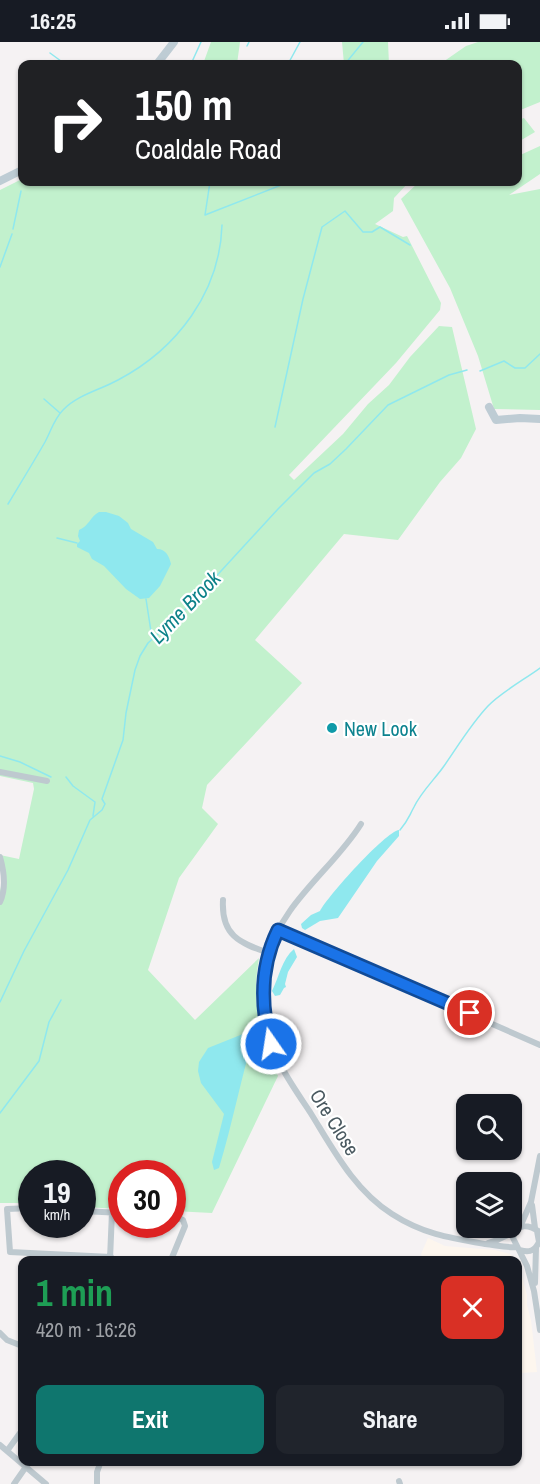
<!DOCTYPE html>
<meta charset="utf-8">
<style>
body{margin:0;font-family:"Archivo Narrow",sans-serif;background:#20242c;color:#f1f3f6;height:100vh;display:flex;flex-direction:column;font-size:22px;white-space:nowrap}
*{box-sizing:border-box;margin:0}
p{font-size:20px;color:#9ea1a6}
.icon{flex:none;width:33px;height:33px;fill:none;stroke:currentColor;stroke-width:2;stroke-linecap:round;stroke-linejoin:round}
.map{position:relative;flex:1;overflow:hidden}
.drawer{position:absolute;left:18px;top:1214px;width:504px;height:210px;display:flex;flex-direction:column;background:#171b24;border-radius:12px;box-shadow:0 2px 4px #0004}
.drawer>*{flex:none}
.top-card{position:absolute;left:18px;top:18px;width:504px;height:126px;border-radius:12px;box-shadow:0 2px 4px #0004;background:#202124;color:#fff;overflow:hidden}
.fabs{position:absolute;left:456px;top:1052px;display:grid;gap:12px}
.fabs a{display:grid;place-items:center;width:66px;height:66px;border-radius:12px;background:#171b24;box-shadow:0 2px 4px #0004;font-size:30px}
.speed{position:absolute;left:18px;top:1118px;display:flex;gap:12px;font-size:30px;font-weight:700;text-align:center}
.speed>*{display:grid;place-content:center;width:78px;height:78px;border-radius:50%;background:#171b24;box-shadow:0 2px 4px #0004;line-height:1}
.speed small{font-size:15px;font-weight:400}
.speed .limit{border:9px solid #d22;background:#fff;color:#111}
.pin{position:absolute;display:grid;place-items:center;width:51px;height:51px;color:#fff;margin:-26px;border:3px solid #fff;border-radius:50%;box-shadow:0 2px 6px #0007}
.me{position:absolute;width:66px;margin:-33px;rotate:347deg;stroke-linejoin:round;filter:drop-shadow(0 0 4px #0008)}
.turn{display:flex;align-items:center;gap:21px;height:126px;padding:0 18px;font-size:27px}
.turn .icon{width:78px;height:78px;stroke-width:2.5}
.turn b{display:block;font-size:42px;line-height:51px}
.round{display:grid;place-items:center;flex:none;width:63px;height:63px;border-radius:12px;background:#20242c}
.overview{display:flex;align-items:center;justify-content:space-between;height:102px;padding:0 18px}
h1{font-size:36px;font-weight:700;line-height:45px;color:#1e9e55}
.button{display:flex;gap:12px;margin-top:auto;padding:12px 18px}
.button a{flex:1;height:69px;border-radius:12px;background:#0f766e;color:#fff;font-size:24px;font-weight:700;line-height:69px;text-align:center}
.button a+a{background:#20242c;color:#f1f3f6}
.status{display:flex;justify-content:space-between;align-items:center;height:42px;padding:0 30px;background:#171b24;direction:ltr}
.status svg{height:16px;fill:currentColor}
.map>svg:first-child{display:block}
.commercial{fill:#fdf6ee}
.green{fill:#c2f1cd}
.water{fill:#8fe8ee}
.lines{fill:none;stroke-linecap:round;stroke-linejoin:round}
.stream{stroke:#8fe8ee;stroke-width:1.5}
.street{stroke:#bec9cf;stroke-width:6}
.secondary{stroke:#beccd4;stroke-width:8}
.route-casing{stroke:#114b97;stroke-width:15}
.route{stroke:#1a73e8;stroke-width:10}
.culture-dot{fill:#0f9aa8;stroke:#fff;stroke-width:2}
.labels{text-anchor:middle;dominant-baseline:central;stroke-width:4.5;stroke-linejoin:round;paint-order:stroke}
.culture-label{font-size:20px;fill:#0d838f;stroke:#fff;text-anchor:start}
.street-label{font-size:20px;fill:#4a5960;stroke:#fff}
.water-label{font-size:21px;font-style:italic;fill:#0d8289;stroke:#fff}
</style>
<div class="status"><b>16:25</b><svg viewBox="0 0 49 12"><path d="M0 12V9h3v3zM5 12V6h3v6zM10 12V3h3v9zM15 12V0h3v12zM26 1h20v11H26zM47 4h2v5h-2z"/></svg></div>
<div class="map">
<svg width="540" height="1442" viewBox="0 0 540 1442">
<rect width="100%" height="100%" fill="#f5f2f3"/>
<path class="commercial" d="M428,1196l17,8 50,4 15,4 7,6h-94l-2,-6z
M518,1219l9,34v10l4,15 6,52 -16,1 -3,-12z"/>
<path class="green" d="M211,0h29l-3,22h-34z
M342,0h46l1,22h-45z
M478,0h62v60l-22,9v-47h-78l26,-18z
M524,76l11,14 -17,10v-22z
M540,104v28l-31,21 31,-6v221l-46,-1 -16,-53 -28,-68 -49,-89 18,-17h99v-26z
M22,137v3h387l-15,16 -1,13 -18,13 28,13 4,-1 34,67 -1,7 -44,53 -107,112 5,5 49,-46 25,-30 21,-19 21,-28 29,-31 13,1 24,102 -15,29 -21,24 -42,58 -54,-6 -89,106 47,43 -95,102 -5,23 16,16 -39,54 -31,92 47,50 64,-62c-8,48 1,74 19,118l-66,137 -39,-2 -1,-38h-50l-1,36 -38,-2 -1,-34h-50l-1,30h-31v-312l2,-10 -2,-26 19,4 15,-70 -1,-6 -33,-7v-586z"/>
<path class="water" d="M99,470h7l13,4 9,7 3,6 22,13 4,7c9,0 12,7 14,15l-11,22 -11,12 -9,1 -14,-10 -22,-23 -12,-7 -3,-6 -12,-6v-3l3,-3 -2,-5 1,-6c10,-4 11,-13 20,-18z
M399,788v6l-22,25 -39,57 -18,3 -15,9 -3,-2 -1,-4 10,-9 9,-4c8,-15 65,-79 79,-81z
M294,907l3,8 -9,15 -3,12 1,3 -2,1 -4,7 -5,1 -3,-5c7,-14 10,-32 22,-42z
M253,988l2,2c-14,45 -22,90 -36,136l-5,2 -2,-8 12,-48 -23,-31 -3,-12 1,-9 9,-14z"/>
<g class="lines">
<path class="stream" d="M247,4l2,-4
M50,11l15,11
M191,22l10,-22
M288,22l12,-22
M345,22l18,-22
M210,140l-5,33 84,-33
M13,187l8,-38
M0,225l12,-33
M480,329l24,-10 11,7h10l15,-14
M44,357l16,14
M275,385l28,-128 19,-72 23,-16 18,21h9l8,-5 30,18
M8,462c12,-20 25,-41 37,-62 6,-11 9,-23 18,-32 14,-15 37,-20 55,-30 59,-31 102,-88 104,-155
M57,496l20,5
M146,557l6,39
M0,714l20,6 31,15
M66,735l7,9 22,16 -2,14
M400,788c9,-11 8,-12 14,-23 7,-15 21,-28 30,-41 14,-20 27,-42 44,-60 12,-13 37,-27 52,-38
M0,960l24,-51 44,-81 22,-50 12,-10 3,-6 -3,-5 21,-59 3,-27 9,-43 5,-14 8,-13 40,-36 90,-98 36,-36 16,-9 16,-15 42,-44 61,-30 18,-5
M0,1071l39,-52 10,-39 12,-22"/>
<path class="street" d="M0,730l47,9
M361,782c-28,45 -80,79 -93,133 -6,21 -7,45 -3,67 7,33 27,61 45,88 23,37 44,78 82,102 31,20 57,24 93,30 11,1 21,4 32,3
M0,815c4,14 6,32 0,45
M223,858c-2,35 16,43 46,53
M278,888l262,115
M532,1163l3,23
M32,1166l-25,1 3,43 101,5
M82,1169l40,2
M520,1185l11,-25 9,-46
M540,1190c-11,-7 -23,-10 -27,6l14,28 7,25 6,39
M488,1201l9,-3 17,-8
M520,1208c9,3 15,1 19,-8l-2,-11
M110,1217l2,-47
M171,1218l14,-34 -2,-6 -11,-5
M535,1241l1,-35
M0,1291l7,7 15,6
M0,1403l46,39
M7,1409l13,-18
M399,1439l1,3
M14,1442l16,-23
M97,1442v-12l4,-11"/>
<path class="secondary" d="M157,22l17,-22
M0,139l22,-11
M489,365l7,13 24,-2 20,1"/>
</g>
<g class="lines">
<defs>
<path id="route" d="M271,1002c-11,-39 -11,-77 7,-114l192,83"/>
</defs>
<use href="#route" class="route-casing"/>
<use href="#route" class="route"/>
</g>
<circle class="culture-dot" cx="332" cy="686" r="6"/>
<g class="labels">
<g class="culture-label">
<text x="344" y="686">New Look</text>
</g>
<g class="street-label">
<text transform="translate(335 1080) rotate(58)">Ore Close</text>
</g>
<g class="water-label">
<text transform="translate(185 565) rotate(-46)">Lyme Brook</text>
</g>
</g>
</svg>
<div class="fabs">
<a><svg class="icon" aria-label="search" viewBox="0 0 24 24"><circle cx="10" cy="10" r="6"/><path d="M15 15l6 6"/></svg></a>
<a><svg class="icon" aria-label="layers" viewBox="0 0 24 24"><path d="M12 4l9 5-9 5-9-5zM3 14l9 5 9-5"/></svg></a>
</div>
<div class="speed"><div>19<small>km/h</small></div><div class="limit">30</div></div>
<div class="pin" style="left:470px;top:971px;background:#d93025"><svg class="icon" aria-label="arrive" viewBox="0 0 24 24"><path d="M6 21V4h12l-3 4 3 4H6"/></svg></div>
<svg class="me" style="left:271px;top:1002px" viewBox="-20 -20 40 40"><circle r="17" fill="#1a73e8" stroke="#fff" stroke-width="3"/><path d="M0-11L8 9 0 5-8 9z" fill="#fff"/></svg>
<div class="top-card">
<div class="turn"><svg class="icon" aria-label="right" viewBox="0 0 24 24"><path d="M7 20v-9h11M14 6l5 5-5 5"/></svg><div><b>150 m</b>Coaldale Road</div></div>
</div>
<section class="drawer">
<div class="overview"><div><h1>1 min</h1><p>420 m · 16:26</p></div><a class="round" style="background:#d93025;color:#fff"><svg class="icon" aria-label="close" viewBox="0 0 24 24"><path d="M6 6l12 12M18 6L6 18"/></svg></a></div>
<div class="button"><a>Exit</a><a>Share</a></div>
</section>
</div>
